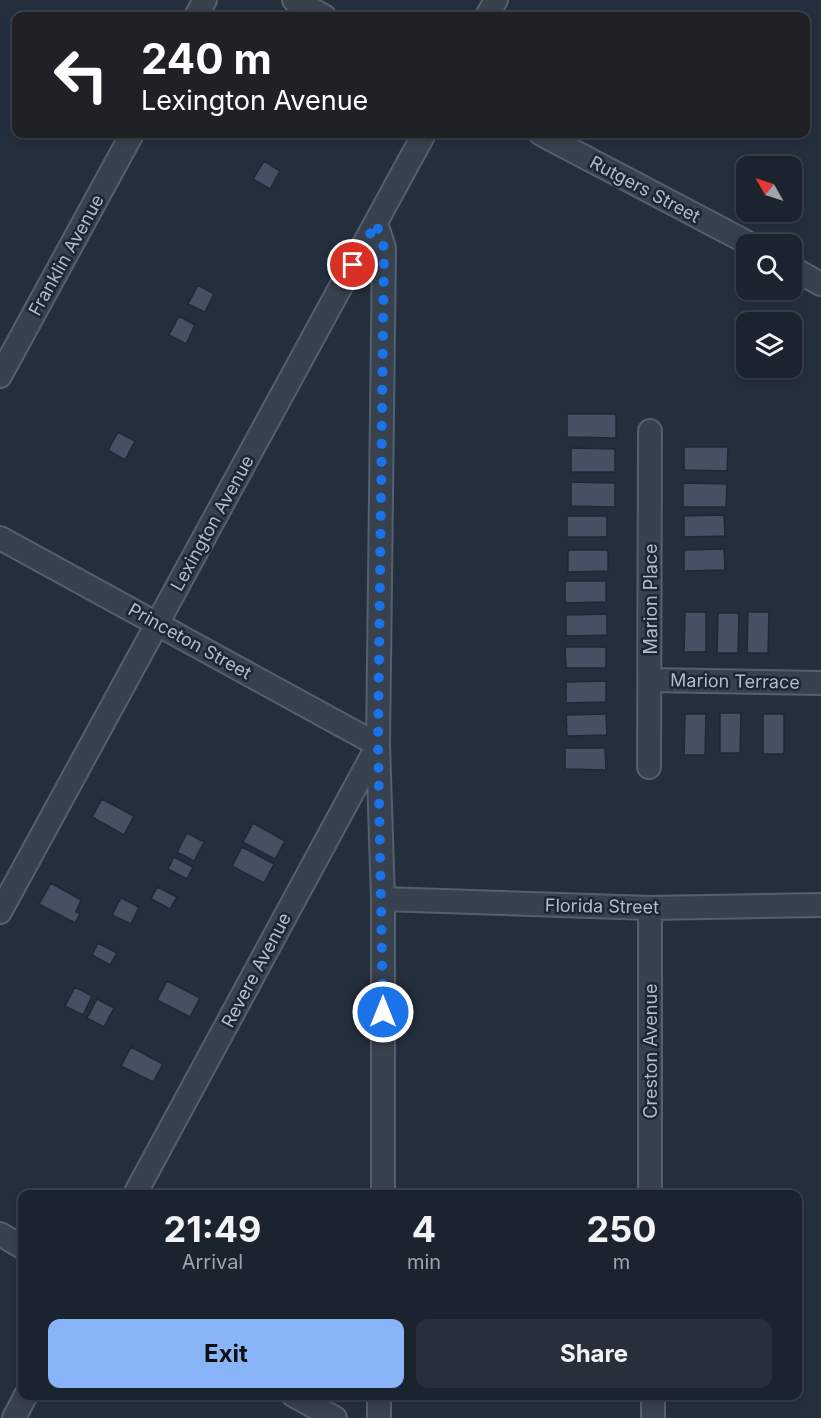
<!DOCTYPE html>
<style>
body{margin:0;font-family:Inter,sans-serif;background:#282f3a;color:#f1f3f6;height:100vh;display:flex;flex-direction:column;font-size:22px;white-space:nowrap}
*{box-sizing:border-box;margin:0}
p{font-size:20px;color:#a0a4aa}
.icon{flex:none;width:33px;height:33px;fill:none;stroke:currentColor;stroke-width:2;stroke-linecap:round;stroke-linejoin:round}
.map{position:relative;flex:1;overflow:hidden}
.panel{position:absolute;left:18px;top:1190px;width:784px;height:210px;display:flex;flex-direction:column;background:#1b232e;border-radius:12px;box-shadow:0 3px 9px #0003,0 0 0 2px #39404a}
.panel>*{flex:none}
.hud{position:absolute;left:12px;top:12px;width:798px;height:126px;border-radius:12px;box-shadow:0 3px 9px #0003,0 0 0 2px #39404a;background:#202124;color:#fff;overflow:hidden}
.needle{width:39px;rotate:309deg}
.tools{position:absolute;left:736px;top:156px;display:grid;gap:12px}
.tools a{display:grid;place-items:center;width:66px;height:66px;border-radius:12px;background:#1b232e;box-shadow:0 3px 9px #0003,0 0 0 2px #39404a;font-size:30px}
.pin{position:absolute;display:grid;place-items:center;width:51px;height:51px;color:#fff;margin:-26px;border:3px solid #fff;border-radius:50%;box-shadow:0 2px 6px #0007}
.me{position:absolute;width:66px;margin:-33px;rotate:0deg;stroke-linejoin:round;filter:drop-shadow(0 0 4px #0008)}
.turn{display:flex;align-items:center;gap:21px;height:126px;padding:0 30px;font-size:27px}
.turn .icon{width:78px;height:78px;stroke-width:2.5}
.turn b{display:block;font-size:42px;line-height:51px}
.eta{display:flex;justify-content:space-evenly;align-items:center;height:102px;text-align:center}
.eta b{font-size:36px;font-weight:700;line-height:42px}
.action{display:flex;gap:12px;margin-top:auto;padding:12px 30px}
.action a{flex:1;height:69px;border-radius:12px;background:#8ab4f8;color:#111;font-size:24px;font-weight:700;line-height:69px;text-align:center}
.action a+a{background:#282f3a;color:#f1f3f6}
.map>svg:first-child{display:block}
.building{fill:#455162;stroke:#1f2835;stroke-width:1.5}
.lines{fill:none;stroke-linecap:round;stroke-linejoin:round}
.street-casing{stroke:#565f6c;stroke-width:26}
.street{stroke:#38414e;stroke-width:22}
.route{stroke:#1a73e8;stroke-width:10;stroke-dasharray:0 18}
.labels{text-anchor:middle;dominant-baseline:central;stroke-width:5;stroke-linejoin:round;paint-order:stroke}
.street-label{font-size:18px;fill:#b4bcc9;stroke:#1d2633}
</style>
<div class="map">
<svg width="821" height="1418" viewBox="0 0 821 1418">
<rect width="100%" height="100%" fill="#242f3e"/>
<path class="building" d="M264,161l16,10 -10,18 -17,-10z
M198,285l16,9 -9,18 -17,-8z
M179,316l16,9 -9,19 -17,-9z
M567,414h49v24l-49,-1z
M118,432l17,9 -10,19 -17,-10z
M684,447h44l-1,24 -43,-1z
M571,448l44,1v23h-44z
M571,482l44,1v24l-44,-1z
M683,483l44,1 -1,23h-43z
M724,515l1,21 -41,1v-21z
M567,516h40v21h-40z
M724,549l1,21 -41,1v-21z
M568,550h40v21l-40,1z
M565,581h41v21l-41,1z
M685,612h21v40h-22z
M748,612h21l-1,41h-21z
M718,613h21l-1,40h-21z
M607,614v21l-41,1v-21z
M565,647h41v21h-40z
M606,681v21l-40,1v-21z
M720,713h21l-1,40h-20z
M606,714l1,21 -40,1 -1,-21z
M685,714h21l-1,41h-21z
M763,714h21v40h-21z
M565,748h40l1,22 -41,-1z
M102,799l32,17 -10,19 -32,-18z
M253,823l32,18 -10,18 -32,-17z
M187,833l17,9 -10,19 -17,-9z
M242,847l32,17 -10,19 -32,-17z
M174,857l19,10 -6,12 -19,-10z
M51,883l30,17 -5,12 4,2 -5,9 -36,-19z
M157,887l20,10 -7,12 -19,-10z
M121,898l18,9 -8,17 -19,-9z
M98,943l19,10 -7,12 -18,-10z
M167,981l33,17 -10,19 -33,-17z
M75,987l17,9 -9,19 -18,-9z
M97,999l17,9 -10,19 -17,-9z
M131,1047l32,17 -10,18 -32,-16z
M306,1190h42v4h-42z"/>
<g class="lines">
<defs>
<path id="street" d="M294,0l30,16
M196,16l9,-16
M487,16l9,-16
M541,134l209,110
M376,223l8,25 -6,497 5,154v295
M792,268l29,16
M0,376l132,-242
M0,538l378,207 -243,449
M650,680l171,3
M649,767l1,-336
M383,899l267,9 171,-3
M650,908v286
M0,912l424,-778
M0,1234l22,13
M293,1395l42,23
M653,1395v23
M14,1418l12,-23
M379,1418v-23"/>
</defs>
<use href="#street" class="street-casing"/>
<use href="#street" class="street"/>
</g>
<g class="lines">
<path class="route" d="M353,265l23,-42 8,25 -6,497 5,267"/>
</g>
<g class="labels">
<g class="street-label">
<text transform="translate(645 189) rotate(28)">Rutgers Street</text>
<text transform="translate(66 255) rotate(-61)">Franklin Avenue</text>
<text transform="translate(212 523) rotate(-61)">Lexington Avenue</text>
<text transform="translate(650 599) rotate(-90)">Marion Place</text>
<text transform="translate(190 641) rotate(29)">Princeton Street</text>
<text transform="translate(735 681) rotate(1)">Marion Terrace</text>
<text transform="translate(602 906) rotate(1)">Florida Street</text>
<text transform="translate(256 970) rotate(-62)">Revere Avenue</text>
<text transform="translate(650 1051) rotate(-90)">Creston Avenue</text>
</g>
</g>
</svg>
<div class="tools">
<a><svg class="needle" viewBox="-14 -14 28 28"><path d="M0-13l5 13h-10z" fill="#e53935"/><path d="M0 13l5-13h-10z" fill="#a0a4aa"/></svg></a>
<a><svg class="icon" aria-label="search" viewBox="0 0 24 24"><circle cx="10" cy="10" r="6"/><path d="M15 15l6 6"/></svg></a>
<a><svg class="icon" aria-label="layers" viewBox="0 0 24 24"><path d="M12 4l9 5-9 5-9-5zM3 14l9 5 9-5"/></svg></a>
</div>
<div class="pin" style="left:353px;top:265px;background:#d93025"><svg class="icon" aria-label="arrive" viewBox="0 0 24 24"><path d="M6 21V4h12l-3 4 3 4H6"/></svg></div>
<svg class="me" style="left:383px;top:1012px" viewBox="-20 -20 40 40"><circle r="17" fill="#1a73e8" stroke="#fff" stroke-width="3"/><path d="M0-11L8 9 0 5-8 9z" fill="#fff"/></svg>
<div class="hud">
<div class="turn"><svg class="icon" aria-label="left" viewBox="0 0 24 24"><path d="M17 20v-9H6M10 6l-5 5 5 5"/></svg><div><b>240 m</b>Lexington Avenue</div></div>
</div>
<section class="panel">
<div class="eta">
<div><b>21:49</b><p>Arrival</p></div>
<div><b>4</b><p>min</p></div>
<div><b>250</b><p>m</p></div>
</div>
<div class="action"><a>Exit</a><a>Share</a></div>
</section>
</div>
